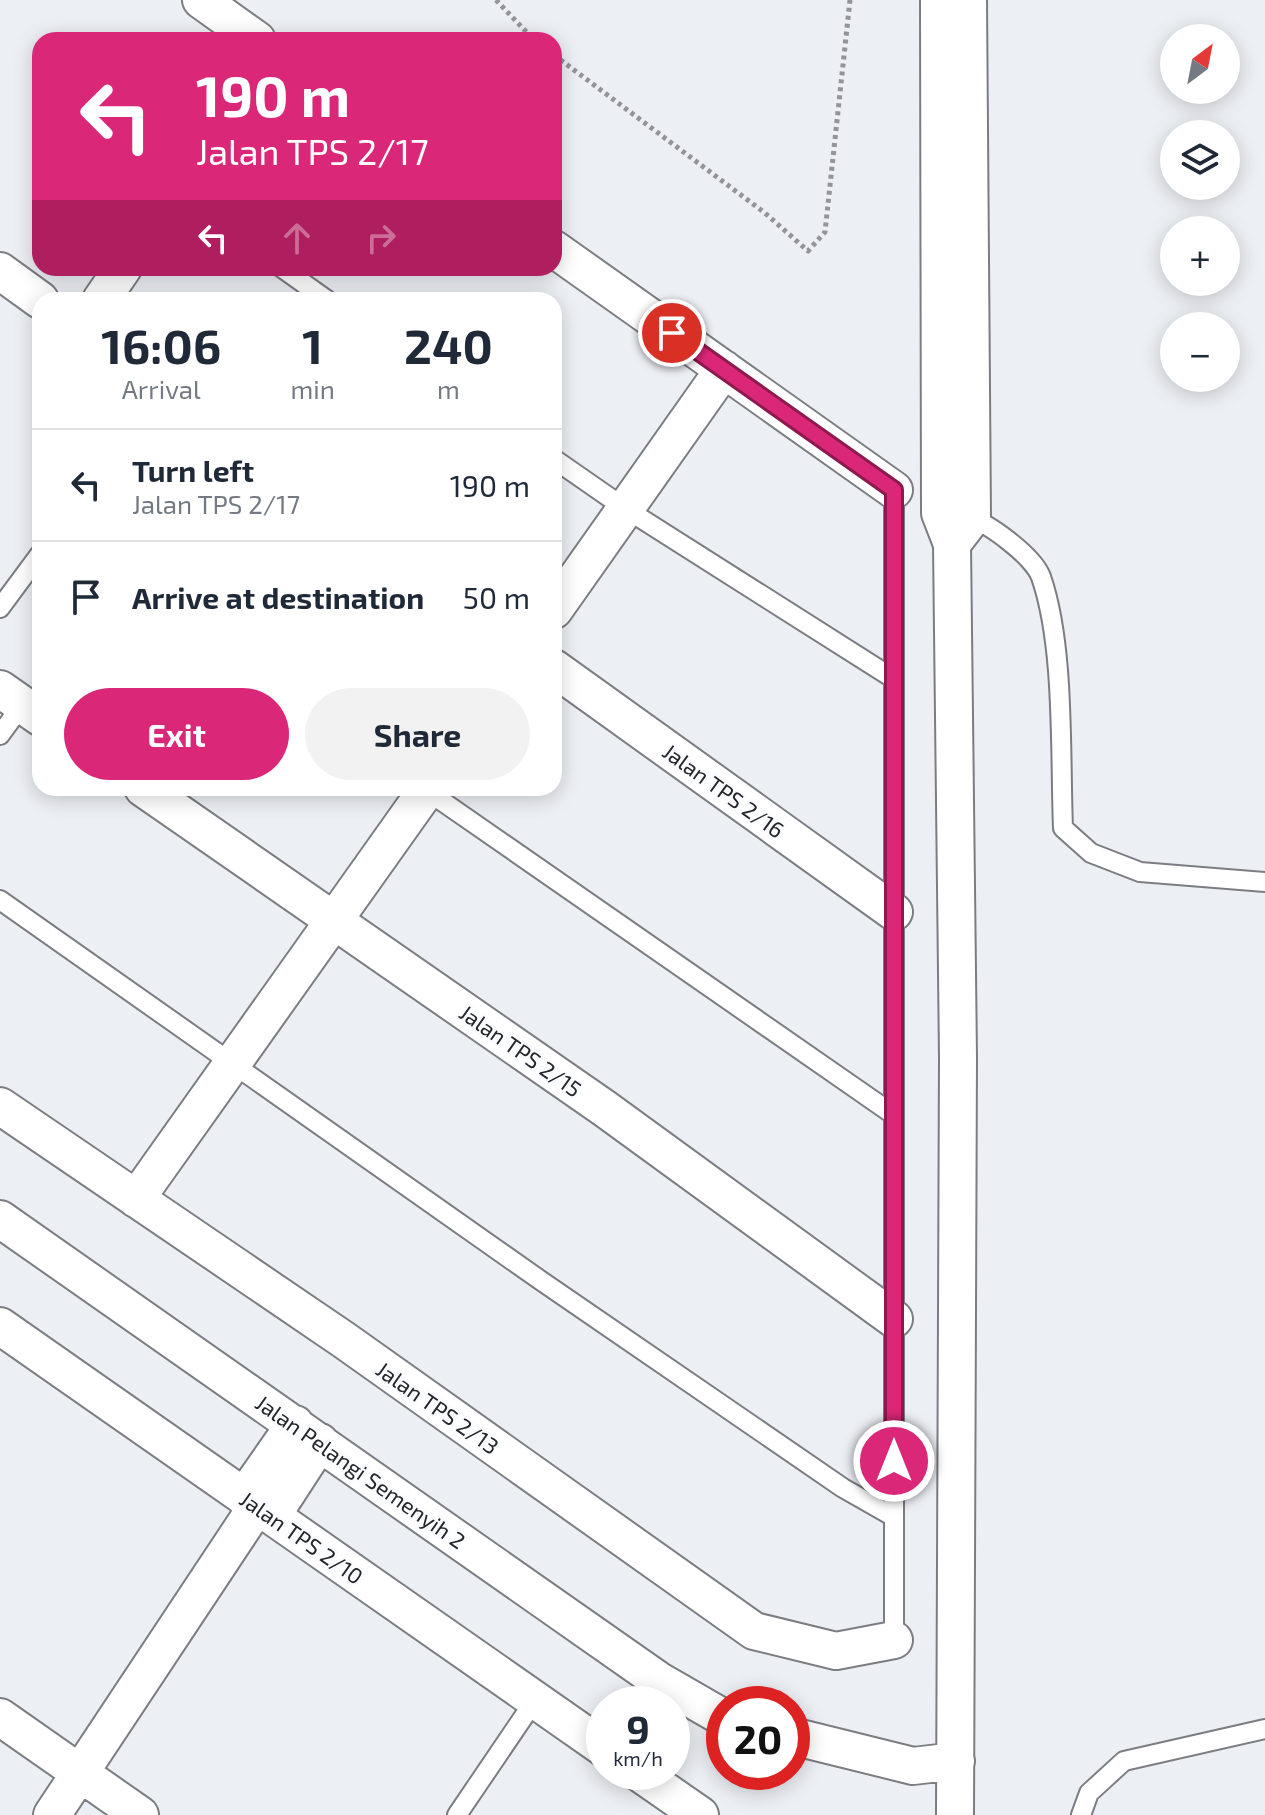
<!DOCTYPE html>
<meta charset="utf-8">
<style>
body{margin:0;font-family:"Exo 2",sans-serif;background:#f2f2f3;color:#1f2937;height:100vh;display:flex;flex-direction:column;font-size:30px;white-space:nowrap}
*{box-sizing:border-box;margin:0}
p{font-size:26px;color:#747a83}
.icon{flex:none;width:44px;height:44px;fill:none;stroke:currentColor;stroke-width:2;stroke-linecap:round;stroke-linejoin:round}
.map{position:relative;flex:1;overflow:hidden}
.sheet{position:absolute;left:32px;top:292px;width:530px;height:504px;display:flex;flex-direction:column;background:#fff;border-radius:24px;box-shadow:0 4px 20px #0003}
.sheet>*{flex:none}
.top-card{position:absolute;left:32px;top:32px;width:530px;height:244px;border-radius:24px;box-shadow:0 4px 20px #0003;background:#db2777;color:#fff;overflow:hidden}
.needle{width:52px;rotate:32deg}
.tools{position:absolute;left:1160px;top:24px;display:grid;gap:16px}
.tools a{display:grid;place-items:center;width:80px;height:80px;border-radius:50%;background:#fff;box-shadow:0 4px 20px #0003;font-size:40px}
.speed{position:absolute;left:586px;top:1686px;display:flex;gap:16px;font-size:40px;font-weight:700;text-align:center}
.speed>*{display:grid;place-content:center;width:104px;height:104px;border-radius:50%;background:#fff;box-shadow:0 4px 20px #0003;line-height:1}
.speed small{font-size:20px;font-weight:400}
.speed .limit{border:12px solid #d22;background:#fff;color:#111}
.pin{position:absolute;display:grid;place-items:center;width:68px;height:68px;color:#fff;margin:-34px;border:4px solid #fff;border-radius:50%;box-shadow:0 2px 8px #0007}
.me{position:absolute;width:88px;margin:-44px;rotate:0deg;stroke-linejoin:round;filter:drop-shadow(0 0 6px #0008)}
.turn{display:flex;align-items:center;gap:28px;height:168px;padding:0 32px;font-size:36px}
.turn .icon{width:104px;height:104px;stroke-width:2.5}
.turn b{display:block;font-size:56px;line-height:68px}
.lanes{display:flex;align-items:center;height:76px;padding:0 32px;background:#0003;justify-content:center;gap:40px;direction:ltr}
.lanes .off{opacity:.35}
.eta{display:flex;justify-content:space-evenly;align-items:center;height:136px;text-align:center}
.eta b{font-size:48px;font-weight:700;line-height:56px}
.button{display:flex;gap:16px;margin-top:auto;padding:16px 32px}
.button a{flex:1;height:92px;border-radius:48px;background:#db2777;color:#fff;font-size:32px;font-weight:700;line-height:92px;text-align:center}
.button a+a{background:#f2f2f3;color:#1f2937}
ul{padding:0;list-style:none}
li{display:flex;align-items:center;gap:24px;height:112px;padding:0 32px;border-top:2px solid #e0e1e3}
li div{flex:1}
li b{display:block;font-size:30px}
li em{font-style:normal}
.map>svg:first-child{display:block}
.lines{fill:none;stroke-linecap:round;stroke-linejoin:round}
.service-casing{stroke:#7b7d82;stroke-width:22}
.minor-casing{stroke:#7b7d82;stroke-width:40}
.path{stroke:#929498;stroke-width:5;stroke-dasharray:4 4;stroke-linecap:butt}
.service{stroke:#fff;stroke-width:18}
.minor{stroke:#fff;stroke-width:36}
.route-casing{stroke:#8e194d;stroke-width:20}
.route{stroke:#db2777;stroke-width:14}
.labels{text-anchor:middle;dominant-baseline:central;stroke-width:6;stroke-linejoin:round;paint-order:stroke}
.street-label{font-size:22px;fill:#242527;stroke:#fafcff}
</style>
<div class="map">
<svg width="1265" height="1815" viewBox="0 0 1265 1815">
<rect width="100%" height="100%" fill="#eceff4"/>
<g class="lines">
<defs>
<path id="service" d="M282,268l45,32
M554,459l72,50 268,170
M966,517c21,4 68,40 75,60 24,69 19,177 22,251l28,25 49,19 125,10
M0,608l40,-54
M0,735l22,-30
M423,788l471,327
M0,900l540,380 303,208 51,29
M894,1640v-1150
M457,1815l78,-115
M1081,1815l8,-22 35,-32 141,-32"/>
<path id="minor" d="M201,0l56,40
M939,0l1,513 12,31 6,514 -3,757
M554,249l340,241
M0,271l40,29
M101,300l22,-32
M952,544l20,-26 -4,-518
M554,610l170,-241
M554,668l340,244
M0,689l40,28
M143,788l461,320 290,211
M0,1106l344,234 410,291 82,20 58,-11
M136,1199l292,-411
M0,1219l658,461 66,38
M0,1326l604,422
M244,1497l51,-73
M272,1516l48,-74
M0,1717l140,98
M792,1736l121,30 43,-5
M638,1772l62,43
M52,1815l205,-309"/>
</defs>
<use href="#service" class="service-casing"/>
<use href="#minor" class="minor-casing"/>
<path class="path" d="M496,0l38,40
M554,55l211,158 43,38 17,-19 25,-232"/>
<use href="#service" class="service"/>
<use href="#minor" class="minor"/>
</g>
<g class="lines">
<defs>
<path id="route" d="M672,333l222,157v971"/>
</defs>
<use href="#route" class="route-casing"/>
<use href="#route" class="route"/>
</g>
<g class="labels">
<g class="street-label">
<text transform="translate(724 790) rotate(36)">Jalan TPS 2/16</text>
<text transform="translate(521 1050) rotate(35)">Jalan TPS 2/15</text>
<text transform="translate(438 1407) rotate(35)">Jalan TPS 2/13</text>
<text transform="translate(361 1471) rotate(35)">Jalan Pelangi Semenyih 2</text>
<text transform="translate(302 1537) rotate(35)">Jalan TPS 2/10</text>
</g>
</g>
</svg>
<div class="tools">
<a><svg class="needle" viewBox="-14 -14 28 28"><path d="M0-13l5 13h-10z" fill="#e53935"/><path d="M0 13l5-13h-10z" fill="#747a83"/></svg></a>
<a><svg class="icon" aria-label="layers" viewBox="0 0 24 24"><path d="M12 4l9 5-9 5-9-5zM3 14l9 5 9-5"/></svg></a>
<a>+</a>
<a>−</a>
</div>
<div class="speed"><div>9<small>km/h</small></div><div class="limit">20</div></div>
<div class="pin" style="left:672px;top:333px;background:#d93025"><svg class="icon" aria-label="arrive" viewBox="0 0 24 24"><path d="M6 21V4h12l-3 4 3 4H6"/></svg></div>
<svg class="me" style="left:894px;top:1461px" viewBox="-20 -20 40 40"><circle r="17" fill="#db2777" stroke="#fff" stroke-width="3"/><path d="M0-11L8 9 0 5-8 9z" fill="#fff"/></svg>
<div class="top-card">
<div class="turn"><svg class="icon" aria-label="left" viewBox="0 0 24 24"><path d="M17 20v-9H6M10 6l-5 5 5 5"/></svg><div><b>190 m</b>Jalan TPS 2/17</div></div>
<div class="lanes"><svg class="icon" aria-label="left" viewBox="0 0 24 24"><path d="M17 20v-9H6M10 6l-5 5 5 5"/></svg><svg class="icon off" aria-label="ahead" viewBox="0 0 24 24"><path d="M12 20V5M6 11l6-6 6 6"/></svg><svg class="icon off" aria-label="right" viewBox="0 0 24 24"><path d="M7 20v-9h11M14 6l5 5-5 5"/></svg></div>
</div>
<section class="sheet">
<div class="eta">
<div><b>16:06</b><p>Arrival</p></div>
<div><b>1</b><p>min</p></div>
<div><b>240</b><p>m</p></div>
</div>
<ul>
<li><svg class="icon" aria-label="left" viewBox="0 0 24 24"><path d="M17 20v-9H6M10 6l-5 5 5 5"/></svg><div><b>Turn left</b><p>Jalan TPS 2/17</p></div><em>190 m</em></li>
<li><svg class="icon" aria-label="arrive" viewBox="0 0 24 24"><path d="M6 21V4h12l-3 4 3 4H6"/></svg><div><b>Arrive at destination</b></div><em>50 m</em></li>
</ul>
<div class="button"><a>Exit</a><a>Share</a></div>
</section>
</div>
